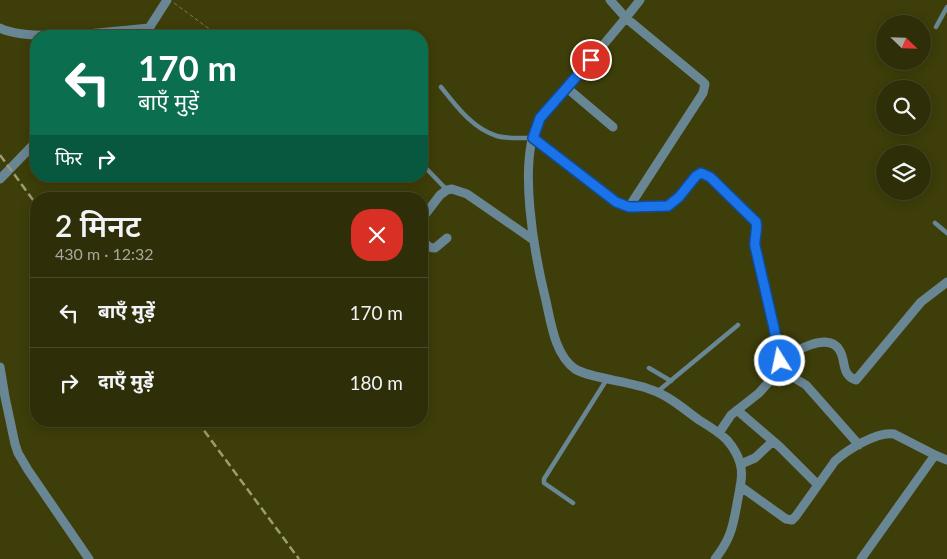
<!DOCTYPE html>
<html lang="hi">
<meta charset="utf-8">
<style>
body{margin:0;font-family:Lato,"Noto Sans Devanagari",sans-serif;background:#3a3a16;color:#f1f3f6;height:100vh;display:flex;flex-direction:column;font-size:19px;white-space:nowrap}
*{box-sizing:border-box;margin:0}
p{font-size:16px;color:#a7a89c}
.icon{flex:none;width:28px;height:28px;fill:none;stroke:currentColor;stroke-width:2;stroke-linecap:round;stroke-linejoin:round}
.map{position:relative;flex:1;overflow:hidden}
.panel{position:absolute;left:30px;top:192px;width:398px;height:235px;display:flex;flex-direction:column;background:#2e2e08;border-radius:20px;box-shadow:0 2px 12px #0003,0 0 0 1px #494a29}
.panel>*{flex:none}
.guide{position:absolute;left:30px;top:30px;width:398px;height:152px;border-radius:20px;box-shadow:0 2px 12px #0003,0 0 0 1px #494a29;background:#0b6e4f;color:#fff;overflow:hidden}
.needle{width:32px;rotate:113deg}
.tools{position:absolute;left:876px;top:15px;display:grid;gap:10px}
.tools a{display:grid;place-items:center;width:55px;height:55px;border-radius:50%;background:#2e2e08;box-shadow:0 2px 12px #0003,0 0 0 1px #494a29;font-size:25px}
.pin{position:absolute;display:grid;place-items:center;width:42px;height:42px;color:#fff;margin:-21px;border:2px solid #fff;border-radius:50%;box-shadow:0 1px 5px #0007}
.me{position:absolute;width:55px;margin:-28px;rotate:350deg;stroke-linejoin:round;filter:drop-shadow(0 0 4px #0008)}
.turn{display:flex;align-items:center;gap:18px;height:105px;padding:0 25px;font-size:22px}
.turn .icon{width:65px;height:65px;stroke-width:2.5}
.turn b{display:block;font-size:35px;line-height:42px}
.then{display:flex;align-items:center;height:48px;padding:0 25px;background:#0003;gap:10px;font-size:19px}
.round{display:grid;place-items:center;flex:none;width:52px;height:52px;border-radius:20px;background:#3a3a16}
.head{display:flex;align-items:center;justify-content:space-between;height:85px;padding:0 25px}
h1{font-size:30px;font-weight:600;line-height:38px}
ul{padding:0;list-style:none}
li{display:flex;align-items:center;gap:15px;height:70px;padding:0 25px;border-top:1px solid #494a29}
li div{flex:1}
li b{display:block;font-size:19px}
li em{font-style:normal}
.map>svg:first-child{display:block}
.lines{fill:none;stroke-linecap:round;stroke-linejoin:round}
.path{stroke:#7b7b4e;stroke-width:1;stroke-dasharray:4 2.5;stroke-linecap:butt}
.service{stroke:#698694;stroke-width:4.5}
.minor{stroke:#698694;stroke-width:9}
.rail{stroke:#9c9c72;stroke-width:2.5;stroke-dasharray:8 4;stroke-linecap:butt}
.route-casing{stroke:#114b97;stroke-width:12}
.route{stroke:#1a73e8;stroke-width:9}
</style>
<div class="map">
<svg width="947" height="559" viewBox="0 0 947 559">
<rect width="100%" height="100%" fill="#3e3e0a"/>
<g class="lines">
<path class="path" d="M174,3l45,33"/>
<path class="service" d="M936,27l11,-20
M441,87c15,19 32,42 56,49 11,3 24,2 36,2
M421,163l26,27
M935,223l12,10
M649,368l22,13
M657,392l81,-67
M573,503l-26,-18 -3,-2v-4l63,-100"/>
<path class="minor" d="M610,0l16,18 76,63 3,3 -2,9 -74,114
M640,0c-24,31 -50,60 -75,90 -7,10 -19,18 -25,29 -24,39 -5,138 6,182 5,22 9,54 29,68 17,10 56,12 77,21 17,6 32,19 47,30 10,6 20,12 28,20 5,6 11,15 13,23 4,12 -1,28 -3,41 -4,23 -7,36 -22,55
M0,28c31,15 114,3 150,0
M144,36l23,-36
M567,88l46,39
M533,138l89,67 7,2 39,-1 11,-9 17,-21 5,-3 9,4 46,45 1,5 -2,19 19,82 6,33 -1,8 -5,7 -15,17 -28,22 -12,18
M0,179l36,-37
M421,220l19,-25 7,-5 5,-1 15,5 65,45
M421,236c4,7 6,12 14,12l12,-10
M780,361c13,-9 49,-31 60,-10 6,10 1,24 16,29l65,-78 26,-20
M0,367l5,30 10,47 3,9 10,17 61,89
M779,369l27,16 53,60
M737,410l43,37 38,38
M741,464l14,-6 18,-17
M740,486l46,33 6,1 4,-4 39,-55c12,-11 42,-30 59,-27l41,21
M861,559l74,-104 12,5"/>
<path class="rail" d="M0,155l36,49
M197,421l102,138"/>
</g>
<g class="lines">
<defs>
<path id="route" d="M591,60l-51,58 -7,20 83,64 13,5 39,-1 11,-9 17,-21 5,-3 9,4 46,45c2,8 -2,16 -1,24l19,82 6,33"/>
</defs>
<use href="#route" class="route-casing"/>
<use href="#route" class="route"/>
</g>
</svg>
<div class="tools">
<a><svg class="needle" viewBox="-14 -14 28 28"><path d="M0-13l5 13h-10z" fill="#e53935"/><path d="M0 13l5-13h-10z" fill="#a7a89c"/></svg></a>
<a><svg class="icon" aria-label="search" viewBox="0 0 24 24"><circle cx="10" cy="10" r="6"/><path d="M15 15l6 6"/></svg></a>
<a><svg class="icon" aria-label="layers" viewBox="0 0 24 24"><path d="M12 4l9 5-9 5-9-5zM3 14l9 5 9-5"/></svg></a>
</div>
<div class="pin" style="left:591px;top:60px;background:#d93025"><svg class="icon" aria-label="arrive" viewBox="0 0 24 24"><path d="M6 21V4h12l-3 4 3 4H6"/></svg></div>
<svg class="me" style="left:780px;top:361px" viewBox="-20 -20 40 40"><circle r="17" fill="#1a73e8" stroke="#fff" stroke-width="3"/><path d="M0-11L8 9 0 5-8 9z" fill="#fff"/></svg>
<div class="guide">
<div class="turn"><svg class="icon" aria-label="left" viewBox="0 0 24 24"><path d="M17 20v-9H6M10 6l-5 5 5 5"/></svg><div><b>170 m</b>बाएँ मुड़ें</div></div>
<div class="then">फिर<svg class="icon" aria-label="right" viewBox="0 0 24 24"><path d="M7 20v-9h11M14 6l5 5-5 5"/></svg></div>
</div>
<section class="panel">
<div class="head"><div><h1>2 मिनट</h1><p>430 m · 12:32</p></div><a class="round" style="background:#d93025;color:#fff"><svg class="icon" aria-label="close" viewBox="0 0 24 24"><path d="M6 6l12 12M18 6L6 18"/></svg></a></div>
<ul>
<li><svg class="icon" aria-label="left" viewBox="0 0 24 24"><path d="M17 20v-9H6M10 6l-5 5 5 5"/></svg><div><b>बाएँ मुड़ें</b></div><em>170 m</em></li>
<li><svg class="icon" aria-label="right" viewBox="0 0 24 24"><path d="M7 20v-9h11M14 6l5 5-5 5"/></svg><div><b>दाएँ मुड़ें</b></div><em>180 m</em></li>
</ul>
</section>
</div>
